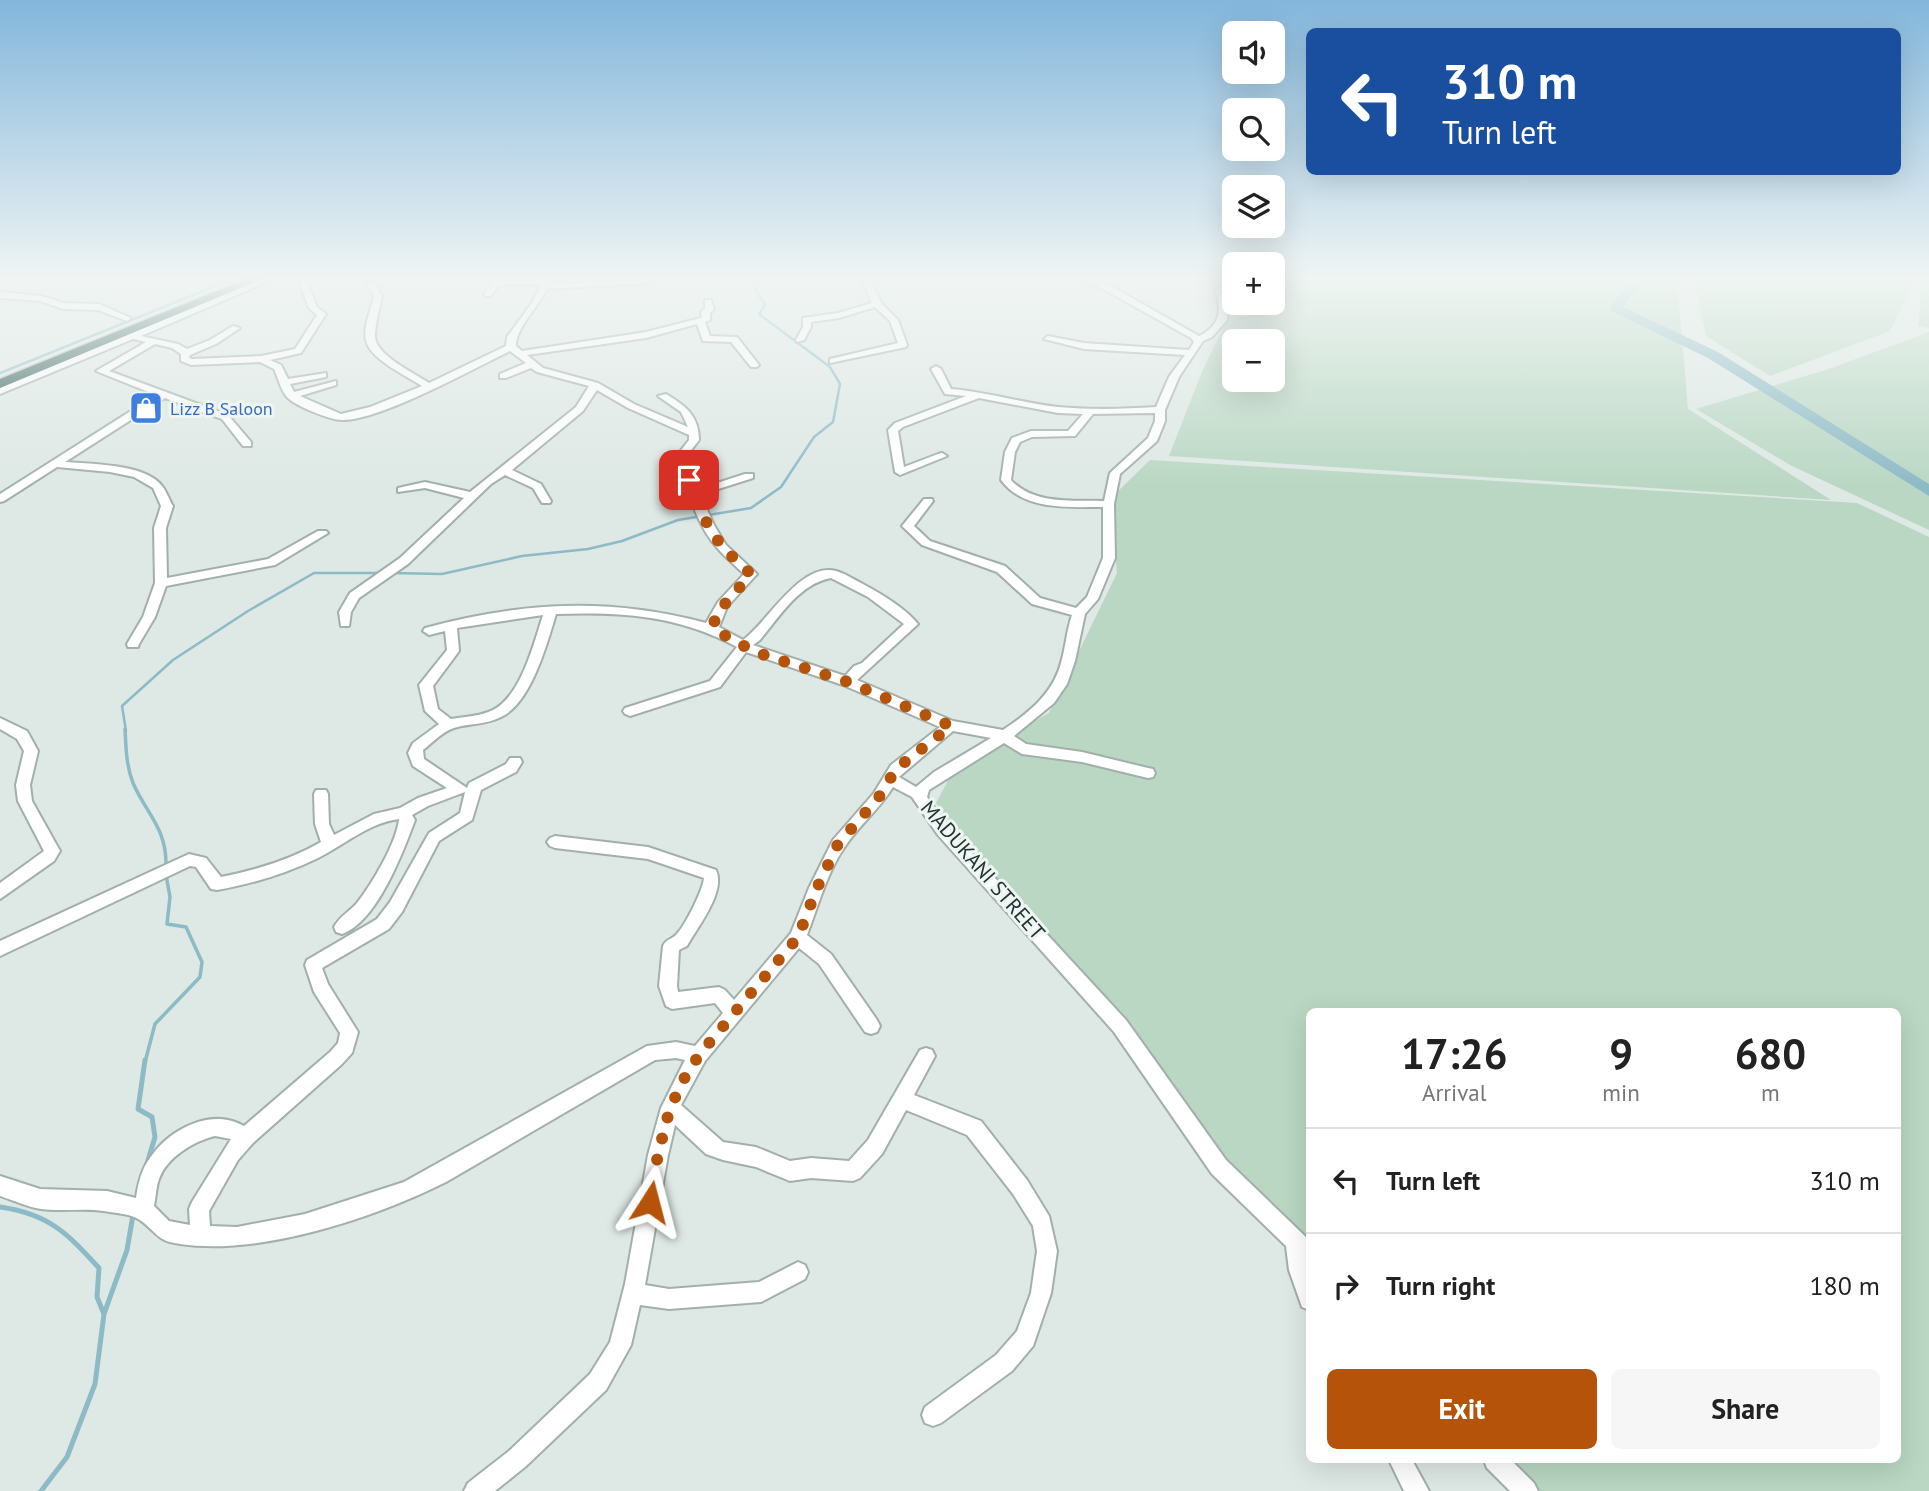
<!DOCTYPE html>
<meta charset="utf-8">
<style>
body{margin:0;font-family:"PT Sans",sans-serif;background:#f6f6f6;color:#222;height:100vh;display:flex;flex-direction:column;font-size:26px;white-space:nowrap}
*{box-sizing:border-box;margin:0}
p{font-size:23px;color:#767676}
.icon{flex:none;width:38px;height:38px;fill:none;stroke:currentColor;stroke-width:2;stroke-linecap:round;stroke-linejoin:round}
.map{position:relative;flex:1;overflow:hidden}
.details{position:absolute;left:1306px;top:1008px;width:595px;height:455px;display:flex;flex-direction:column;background:#fff;border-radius:10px;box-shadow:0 7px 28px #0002}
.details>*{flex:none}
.guide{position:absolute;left:1306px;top:28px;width:595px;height:147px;border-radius:10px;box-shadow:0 7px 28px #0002;background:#1a4fa0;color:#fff;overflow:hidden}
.controls{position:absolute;left:1222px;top:21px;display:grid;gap:14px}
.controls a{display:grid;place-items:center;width:63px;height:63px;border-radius:10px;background:#fff;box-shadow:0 7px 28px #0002;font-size:35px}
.pin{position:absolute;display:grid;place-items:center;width:60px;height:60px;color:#fff;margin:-30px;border-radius:14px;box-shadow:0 4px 10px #0006}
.me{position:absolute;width:77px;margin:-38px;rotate:9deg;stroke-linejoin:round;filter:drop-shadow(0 0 5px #0008)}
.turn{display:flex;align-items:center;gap:24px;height:147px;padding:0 21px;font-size:32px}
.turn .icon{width:91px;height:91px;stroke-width:2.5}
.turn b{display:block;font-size:49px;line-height:60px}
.eta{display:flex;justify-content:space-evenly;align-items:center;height:119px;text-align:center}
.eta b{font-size:42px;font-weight:800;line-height:49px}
.button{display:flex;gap:14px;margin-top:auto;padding:14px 21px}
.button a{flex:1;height:80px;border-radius:10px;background:#b45309;color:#fff;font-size:28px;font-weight:800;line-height:80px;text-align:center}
.button a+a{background:#f6f6f6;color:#222}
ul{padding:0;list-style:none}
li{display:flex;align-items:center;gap:21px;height:105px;padding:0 21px;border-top:2px solid #e0e0e0}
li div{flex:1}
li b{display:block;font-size:26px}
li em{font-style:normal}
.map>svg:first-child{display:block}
.green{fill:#b9d7c3;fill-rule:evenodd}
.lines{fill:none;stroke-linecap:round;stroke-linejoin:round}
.stream-far2{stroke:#8cbac7;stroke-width:2.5}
.stream-far1{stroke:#8cbac7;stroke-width:3.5}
.stream{stroke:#8cbac7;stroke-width:5}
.river{fill:#8cbac7;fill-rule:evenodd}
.street-casing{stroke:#a2afab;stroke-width:4}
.highway-casing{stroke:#bdc2c2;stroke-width:3}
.street{fill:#fff;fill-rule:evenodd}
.highway{fill:#315e58;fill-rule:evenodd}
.route{stroke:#b45309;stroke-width:12;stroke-dasharray:0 21.6}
.labels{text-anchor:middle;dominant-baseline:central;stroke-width:6;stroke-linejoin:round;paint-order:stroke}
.far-shop-label{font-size:18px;fill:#366cbe;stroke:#eef5f2;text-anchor:start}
.street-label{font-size:21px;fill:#223532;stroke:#eef5f2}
</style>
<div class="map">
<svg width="1929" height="1491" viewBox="0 0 1929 1491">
<rect width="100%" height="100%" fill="#dee8e4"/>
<path class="green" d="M1219,279h15v24h38v-24h405l11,130 143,91 -662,-44 32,-82 28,-58zM1234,341h38v39h-38z
M1694,279h221l-25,52 -120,45 -64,-40z
M1922,279h7v49l-11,-2z
M1929,332v198l-139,-65 -94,-56 133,-40z
M1150,460l707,43 72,34v954h-415l-28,-31h411v-448h-588v248l-292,-352 -81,-105 21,-39 92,-51 68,-140 -6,-75z"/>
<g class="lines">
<path class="stream-far2" d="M0,373l233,-94
M391,573l51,1 80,-18 66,-7 34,-8 56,-21 73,-12 30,-21 33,-50 19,-15 7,-38 -10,-17 -71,-53 6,-9 -11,-18 2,-8
M126,731l-4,-25 51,-46 75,-49 66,-38h69"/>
<path class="stream-far1" d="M125,729c1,18 1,36 8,54 14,32 34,45 33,84
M145,1062l10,-38 45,-47 2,-15 -16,-35 -19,-3 3,-27 -4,-22"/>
<path class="stream" d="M145,1060l-7,49 14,8 3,20 -9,30
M0,1207c49,7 67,26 99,61l-2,29 7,17
M41,1491l26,-34 28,-73 9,-70 23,-64 6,-35"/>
<path class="river" d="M1631,279h12l-20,28 95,45 211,132v12l-221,-138 -97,-47 -1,-3z"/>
<defs>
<path id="street" d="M223,279c10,0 19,4 29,4 7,0 14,-4 22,-4l-133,57 37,8 9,5 23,-9 23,-14 7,2 -24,16 -26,11 -1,3 3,1 69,-3 34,-7 22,-34 -8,-7 -11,-29h8l11,28 9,7 -25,39 -31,7 11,5 7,14 38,-6v4l-36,7 4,8 42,-11v4l-36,11 41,18 29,-7 52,-21c-15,-10 -53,-27 -56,-46 -3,-14 5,-30 8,-44l-6,-10 1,-2h6l7,12c-2,13 -7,26 -7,40 0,19 39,37 54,47l77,-37 1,-9 25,-34 10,-19 -43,1 -8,11h-6l-1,-2 10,-13 58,-2 -2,5 94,-5 9,2 -4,2 -102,6c-8,17 -32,40 -31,57l6,5 124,-19 51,-13 5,-2 -1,-5 4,-4v-8h6l3,9 -4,4v7l-5,2 5,14 27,1 22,28 -2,2h-6l-20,-25 -28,-1 -6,-17 -51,14 -119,17 16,13 55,15 36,21 54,23 -7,-15 -23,-16 8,-2c20,12 33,22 33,46l-10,13 8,32 17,-1 31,-10h8v4l-38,12 -16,2 15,33 12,20 31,29 -30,33 -8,20 24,13c25,-18 57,-78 93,-69 8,2 17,8 25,12 19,10 43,24 57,41l-61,56 96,41 50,9c27,-18 52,-38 59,-71 4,-15 5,-30 10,-44l-40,-11 -35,-32 -75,-27 -20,-19 22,-27h8l1,2 -19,25 16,15 75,25 35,32 36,10 11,-11 16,-39v-51c-35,0 -79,4 -102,-27l4,-28 7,-14 19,-7h37l15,-17 -25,-1 -79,-15 -76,29 -5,4 6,36 34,-13 4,-1 5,3 -47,19 -5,-3 -7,-42 7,-7 71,-27 -21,-2 -14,-25 5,-3 5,3 10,20c37,3 71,14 107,18 33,3 66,2 98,0l13,-30 16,-22 -101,-6 -40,-10 4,-3 36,7 105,7 5,-8 -3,-4 -97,-54 -14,-5 20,1 99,56c20,-9 24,-26 16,-45l15,-12h4v5l-11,8 5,10 -1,18 -15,17 -9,4 -24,36 -14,33v11l-8,20 -37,33 -6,30 1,54 -17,41 -13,15 -10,47 -8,23 -13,19 -40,33 12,8 56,8 66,16 5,1 2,4 -2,4 -5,1 -66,-16 -60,-8 -18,-11 -75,47 -2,7 21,30 178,193 100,140 83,80v70l-7,-3 -13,-37 -3,-24 -74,-72 -98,-142 -176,-197 -26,-38 -19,-10c-14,23 -35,39 -49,61 -17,25 -26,58 -37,87l24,19 46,66 3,6 -3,6 -6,2 -6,-2 -46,-68 -20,-16 -94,113 -24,44 42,37 33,5 34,14 21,-3 38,3 19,-21 52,-90 6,-2 6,2 3,6 -21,39 67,26 46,59 22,36 8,35 -6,42 -18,53 -21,25 -71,52 -8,3 -8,-3 -3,-8 3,-8 71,-52 21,-24 14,-38 6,-42 -4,-25 -20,-32 -46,-59 -61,-25 -24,44 -22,24 -7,3 -42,-3 -21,3 -34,-14 -33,-7 -17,-6 -31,-29 -7,30 -23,130 24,4 90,-7 39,-20 7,3 3,7 -3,7 -44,23 -92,7 -29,-4 -9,40 -25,45 -81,77 -30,24h-31l4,-8 41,-32 81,-77 20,-32 15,-58 23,-129 13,-47 24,-48 -9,-2 -21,2 -209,122c-72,36 -186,74 -266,62 -24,-3 -23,-12 -40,-24 -7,-5 -21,-7 -30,-8 -23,-5 -47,0 -69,-3 -14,-2 -28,-9 -41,-13v-20l40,13 67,2 29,7c2,-14 5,-28 14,-40 19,-29 62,-51 94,-32l86,-74 8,-9 2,-10 -26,-41 -9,-27 2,-5 70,-41 13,-17 39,-69 31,-20 5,-21 -37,14 -16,9 3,5c-12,32 -38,102 -73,114l-6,-2 -2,-5c5,-10 16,-16 23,-24 15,-19 40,-61 42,-84 -31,4 -56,27 -83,40 -31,15 -65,25 -99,31l-6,-1 -15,-22 -6,-1 -190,90v-15l189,-87 17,4 15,19c35,-7 69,-17 100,-35l-6,-18 -1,-30 2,-4h10l2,4 1,30 5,11 40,-21 26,-6 18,-10 29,-10 -34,-22 -5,-13 5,-10 26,-19 -14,-13 -6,-26 28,-35 -2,-19 -16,4 -6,-4 2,-3c97,-26 183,-31 281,-5l12,-21 26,-28c-8,-8 -17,-15 -24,-23 -25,-26 -34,-65 -41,-98l10,-13v-5l-61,-27 -31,-18 -14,21 -71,59 29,14 10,17 -1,2h-8l-9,-15 -28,-13 -14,9 -83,80 -49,34 -8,14 -2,14h-8l-2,-14 11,-19 50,-35 64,-60 -39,-10 -27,4v-4l27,-6 45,10 106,-85 13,-21 -52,-14 -6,-4 -25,10h-6v-4l26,-11 -16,-12c-37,18 -131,70 -168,69 -12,0 -46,-14 -54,-22 -7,-6 -10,-21 -14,-29l-14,-7 -69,3 -10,-4v-7l-9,-6 -17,-4 -46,27 119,44 23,27v4h-8l-21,-27 -57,-21 -100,64c26,2 81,2 97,24 5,6 7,14 11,20l-7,22 1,50 101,-19 50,-28h8l2,2 -53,32 -109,21 -11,31 -16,27 -1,3h-10l-1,-3 16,-27 12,-34 -1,-55 7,-22 -8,-18 -19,-11 -24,-5 -53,-5 -53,34 -4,1v-8l156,-99 -60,-24 50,-29 -13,-3 -133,55v-6l245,-102zM1155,413v8l-7,17 -38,35 -6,28c-31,-1 -70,4 -93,-21l4,-28 5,-10 12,-5 43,-1 18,-22zM831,578l37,19 36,27 -42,39 -8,3 -9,10 -92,-31 7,-5c20,-24 39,-56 71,-62zM556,614c66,-2 122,1 181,33l-27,34 -85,27 -2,3 2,3 5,2 90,-29 26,-35 97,33 97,42 -49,38 -17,28 -41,47 -24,48 -18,45 -57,67 -9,-10 -6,-3 -41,5 -1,-6 2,-36 8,-4c11,-20 39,-54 29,-76l-68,-23 -93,-11 -5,2 -3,4 3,4 5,2 93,11 56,19c-1,12 -19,48 -28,57 -5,5 -10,4 -13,11l-4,40 7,20 6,3 43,-6 8,10 -28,33 -19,-4 -29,4 -243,136 -99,32 -68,13 -27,-1 -1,-15 29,-51 15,-17 89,-79 10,-11 6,-21 -30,-48 -6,-16 67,-39 13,-17 37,-71 33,-21 9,-30 35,-18 6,-10 -2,-4h-10l-4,6 -37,19 -2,5 -43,-29 -1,-9c9,-7 20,-19 31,-22 15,-5 32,-3 47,-11 30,-14 46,-73 55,-103zM543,615c-9,28 -22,81 -50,95 -12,6 -29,7 -42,9l-13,-10 -5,-23 26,-35 -2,-23zM953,731l38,7 -57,34 -18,15 -17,-10zM215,1136l16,3 -39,63 -3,7 1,16 -21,-4 -15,-15c2,-9 2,-19 5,-27 8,-22 35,-38 56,-43z
M862,279h8l11,24 17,17 9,25 -1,2 -76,16v-4l68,-16 -8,-22 -15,-14 -36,11 -28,4v5l-7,13 -7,2 -1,-2 7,-13v-9l35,-5 34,-10z
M0,292l41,4 23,7 35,1 32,14 -4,3 -29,-11 -35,-1 -23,-8 -40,-3z
M0,718l27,13 11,20 -8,34 2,16 28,50 -6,10 -54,38v-16l44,-32 -26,-50 -2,-16 8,-34 -7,-12 -17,-10z
M1389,1460h23l17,31h-25z
M1484,1460h27l23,23 4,8h-28l-23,-23z"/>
<path id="highway" d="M246,279h16l-262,109v-9z"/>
</defs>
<use href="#street" class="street-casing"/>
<use href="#highway" class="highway-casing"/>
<use href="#street" class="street"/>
<use href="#highway" class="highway"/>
</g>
<linearGradient id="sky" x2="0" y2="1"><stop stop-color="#83b6db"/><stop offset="0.57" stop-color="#f0f5f3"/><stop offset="1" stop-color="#f0f5f3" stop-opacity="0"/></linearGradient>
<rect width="1929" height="488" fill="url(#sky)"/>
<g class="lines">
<path class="route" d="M650,1202l8,-48 12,-46 15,-31 14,-22 99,-118 19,-49 21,-44 41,-47 17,-28 55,-43 -103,-44 -93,-30 -42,-23 3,-15 35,-40 -29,-27 -20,-32 -13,-35"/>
</g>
<defs>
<symbol id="shop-square" viewBox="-11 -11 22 22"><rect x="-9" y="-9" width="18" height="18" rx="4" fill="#3f7fe0" stroke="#eef5f2"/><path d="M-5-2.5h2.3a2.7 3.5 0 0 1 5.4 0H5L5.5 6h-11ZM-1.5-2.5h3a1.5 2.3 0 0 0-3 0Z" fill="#fff"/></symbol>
</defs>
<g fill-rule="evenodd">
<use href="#shop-square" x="127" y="389" width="38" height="38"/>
</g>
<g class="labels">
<g class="far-shop-label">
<text x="170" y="408">Lizz B Saloon</text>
</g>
<g class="street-label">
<text transform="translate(983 870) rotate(49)">MADUKANI STREET</text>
</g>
</g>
</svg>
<div class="controls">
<a><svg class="icon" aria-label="sound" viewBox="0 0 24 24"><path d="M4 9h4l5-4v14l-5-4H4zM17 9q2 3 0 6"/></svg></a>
<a><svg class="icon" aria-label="search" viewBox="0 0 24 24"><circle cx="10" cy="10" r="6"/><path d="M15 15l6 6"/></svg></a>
<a><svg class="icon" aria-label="layers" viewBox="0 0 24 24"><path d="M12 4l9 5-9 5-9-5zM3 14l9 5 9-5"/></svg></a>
<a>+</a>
<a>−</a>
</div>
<div class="pin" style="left:689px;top:480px;background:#d93025"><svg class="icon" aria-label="arrive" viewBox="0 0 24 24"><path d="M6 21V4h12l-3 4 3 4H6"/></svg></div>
<svg class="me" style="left:650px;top:1202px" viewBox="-20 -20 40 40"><path d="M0-17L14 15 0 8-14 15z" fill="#b45309" stroke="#fff" stroke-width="4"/></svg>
<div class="guide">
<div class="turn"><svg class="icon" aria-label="left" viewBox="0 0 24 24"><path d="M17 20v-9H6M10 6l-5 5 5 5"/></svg><div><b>310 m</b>Turn left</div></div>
</div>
<section class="details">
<div class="eta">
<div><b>17:26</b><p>Arrival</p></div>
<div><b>9</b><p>min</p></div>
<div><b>680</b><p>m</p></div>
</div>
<ul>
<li><svg class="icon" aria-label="left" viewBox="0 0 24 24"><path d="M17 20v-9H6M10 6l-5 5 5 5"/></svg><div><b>Turn left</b></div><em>310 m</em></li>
<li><svg class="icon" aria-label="right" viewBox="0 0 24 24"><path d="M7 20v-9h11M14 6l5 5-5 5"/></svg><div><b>Turn right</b></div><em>180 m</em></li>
</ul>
<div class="button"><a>Exit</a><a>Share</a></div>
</section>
</div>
